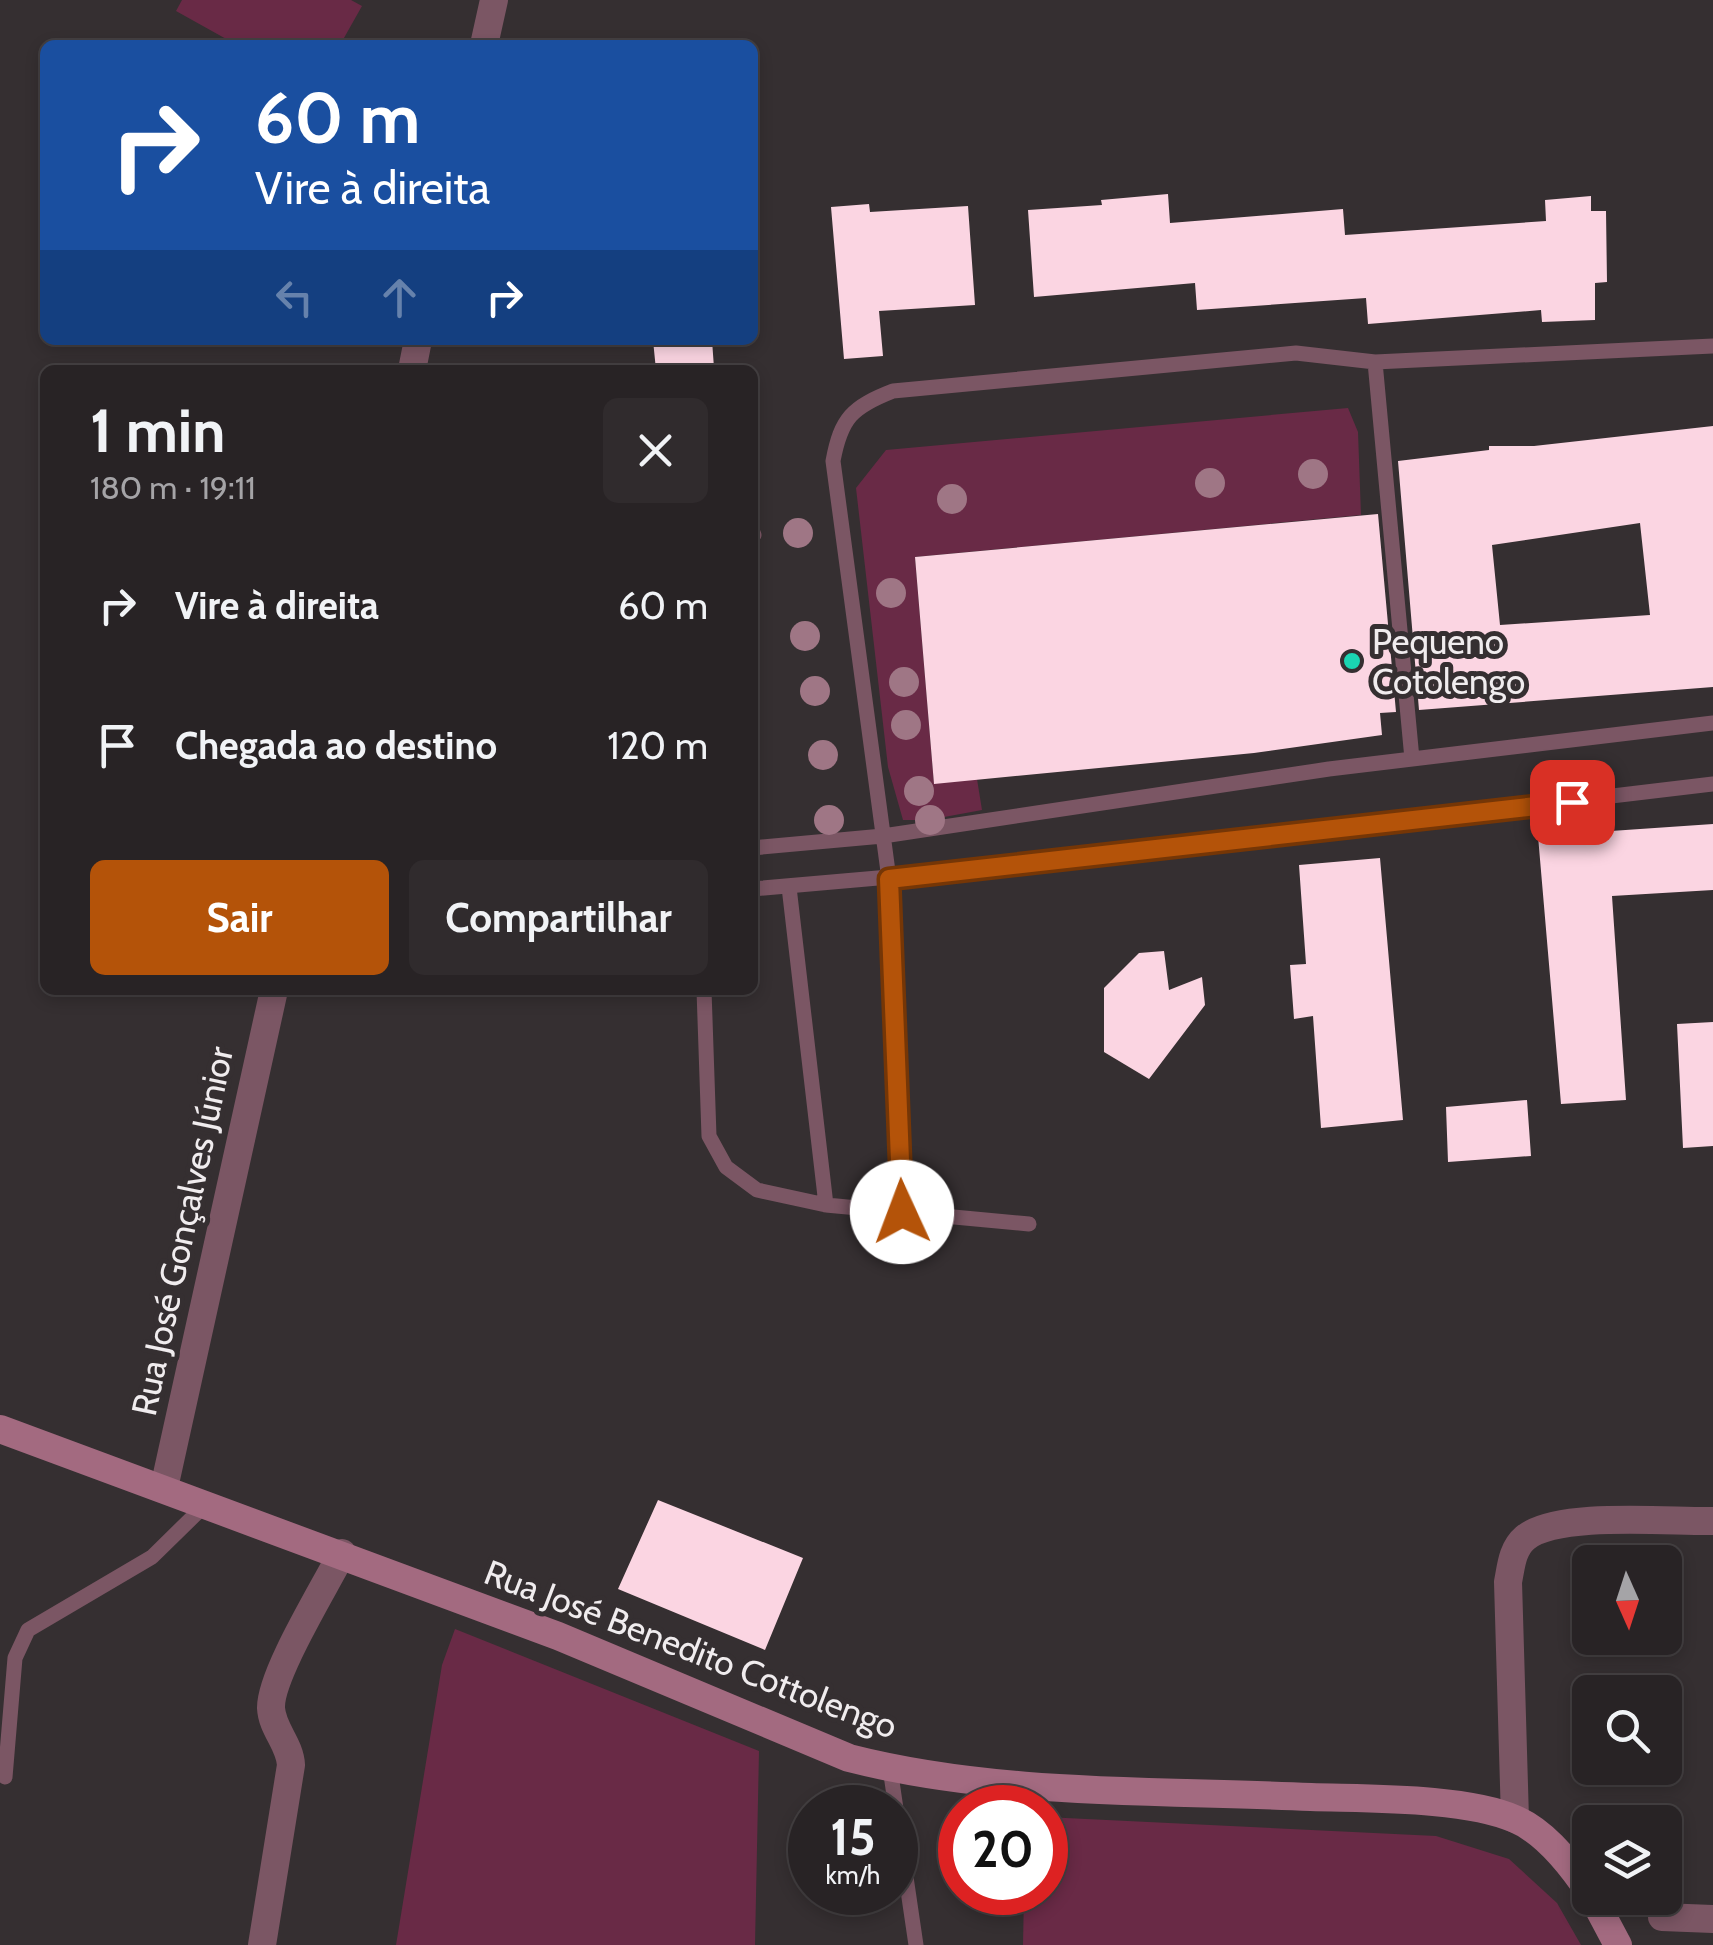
<!DOCTYPE html>
<html lang="pt">
<meta charset="utf-8">
<style>
body{margin:0;font-family:Cabin,sans-serif;background:#302b2d;color:#f1f3f6;height:100vh;display:flex;flex-direction:column;font-size:38px;white-space:nowrap}
*{box-sizing:border-box;margin:0}
p{font-size:32px;color:#a5a4a7}
.icon{flex:none;width:55px;height:55px;fill:none;stroke:currentColor;stroke-width:2;stroke-linecap:round;stroke-linejoin:round}
.map{position:relative;flex:1;overflow:hidden}
.sheet{position:absolute;left:40px;top:365px;width:718px;height:630px;display:flex;flex-direction:column;background:#282325;border-radius:15px;box-shadow:0 5px 15px #0003,0 0 0 2px #444042}
.sheet>*{flex:none}
.guide{position:absolute;left:40px;top:40px;width:718px;height:305px;border-radius:15px;box-shadow:0 5px 15px #0003,0 0 0 2px #444042;background:#1a4fa0;color:#fff;overflow:hidden}
.needle{width:65px;rotate:177deg}
.fabs{position:absolute;left:1572px;top:1545px;display:grid;gap:20px}
.fabs a{display:grid;place-items:center;width:110px;height:110px;border-radius:15px;background:#282325;box-shadow:0 5px 15px #0003,0 0 0 2px #444042;font-size:50px}
.speed{position:absolute;left:788px;top:1785px;display:flex;gap:20px;font-size:50px;font-weight:700;text-align:center}
.speed>*{display:grid;place-content:center;width:130px;height:130px;border-radius:50%;background:#282325;box-shadow:0 5px 15px #0003,0 0 0 2px #444042;line-height:1}
.speed small{font-size:25px;font-weight:400}
.speed .limit{border:15px solid #d22;background:#fff;color:#111}
.pin{position:absolute;display:grid;place-items:center;width:85px;height:85px;color:#fff;margin:-42px;border-radius:20px;box-shadow:0 5px 15px #0006}
.me{position:absolute;width:110px;margin:-55px;rotate:358deg;stroke-linejoin:round;filter:drop-shadow(0 0 8px #0008)}
.turn{display:flex;align-items:center;gap:35px;height:210px;padding:0 50px;font-size:45px}
.turn .icon{width:130px;height:130px;stroke-width:2.5}
.turn b{display:block;font-size:70px;line-height:85px}
.lanes{display:flex;align-items:center;height:95px;padding:0 50px;background:#0003;justify-content:center;gap:50px;direction:ltr}
.lanes .off{opacity:.35}
.round{display:grid;place-items:center;flex:none;width:105px;height:105px;border-radius:15px;background:#302b2d}
.headline{display:flex;align-items:center;justify-content:space-between;height:170px;padding:0 50px}
h1{font-size:60px;font-weight:700;line-height:75px}
.action{display:flex;gap:20px;margin-top:auto;padding:20px 50px}
.action a{flex:1;height:115px;border-radius:15px;background:#b45309;color:#fff;font-size:40px;font-weight:700;line-height:115px;text-align:center}
.action a+a{background:#302b2d;color:#f1f3f6}
ul{padding:0;list-style:none}
li{display:flex;align-items:center;gap:30px;height:140px;padding:0 50px}
li div{flex:1}
li b{display:block;font-size:38px}
li em{font-style:normal}
.map>svg:first-child{display:block}
.green{fill:#692a46}
.building{fill:#fbd5e2;fill-rule:evenodd}
.lines{fill:none;stroke-linecap:round;stroke-linejoin:round}
.service{stroke:#7b5664;stroke-width:15}
.minor{stroke:#7b5664;stroke-width:28}
.secondary{stroke:#a36a80;stroke-width:28}
.tree{fill:#9f7685}
.route-casing{stroke:#753606;stroke-width:25}
.route{stroke:#b45309;stroke-width:18}
.poi-dot{fill:#1ad5b2;stroke:#352f31;stroke-width:4}
.labels{text-anchor:middle;dominant-baseline:central;stroke-width:10;stroke-linejoin:round;paint-order:stroke}
.poi-label{font-size:35px;fill:#f0ecee;stroke:#352f31;text-anchor:start}
.street-label{font-size:35px;fill:#f0ecee;stroke:#352f31}
</style>
<div class="map">
<svg width="1713" height="1945" viewBox="0 0 1713 1945">
<rect width="100%" height="100%" fill="#352f31"/>
<path class="green" d="M182,0h169l11,6 -22,39h-103l-61,-34z
M1348,408l10,24 3,83 -446,42 19,226 43,-4 5,31 -54,10h-25l-15,-53 -32,-279 30,-38z
M455,1629l304,122 -4,194h-359l46,-280z
M1045,1817l391,19 73,23 48,44 24,42h-558l1,-52 21,-1z"/>
<path class="building" d="M1168,194l2,29 173,-14 2,26 201,-14 -1,-21 46,-4v15h15l1,71 -12,1v37l-53,2 -1,-12 -173,14 -2,-26 -169,12 -2,-27 -161,14 -6,-87 74,-5 -1,-5z
M869,204l1,8 98,-6 7,99 -96,6 4,45 -39,3 -13,-152z
M653,340h59l2,28 -58,2z
M1713,426v261l-294,23 -21,-249 91,-11v-4h45zM1640,523l10,92 -150,10 -8,-80z
M1378,514l18,198 -16,1 2,22 -128,18 -320,31 -19,-227z
M1713,824v66l-101,6 14,204 -65,4 -23,-268z
M1380,858l23,262 -82,8 -8,-112 -19,3 -4,-54 16,-1 -7,-99z
M1164,951l5,39 33,-13 3,28 -56,74 -45,-27v-64l35,-35z
M1713,1022v124l-30,2 -6,-124z
M1527,1100l4,56 -83,6 -2,-55z
M658,1500l145,58 -38,92 -147,-61z"/>
<g class="lines">
<path class="service" d="M1375,362l37,397
M752,530l2,5
M752,848l131,-12 446,-67 384,-46
M789,887l37,318
M752,889l297,-26 664,-79
M704,990l5,146 17,31 31,23 69,15 203,19
M902,1212l-13,-333 -56,-418c8,-43 19,-54 60,-70l403,-38 79,9 338,-16
M890,1768l26,177
M5,1777l10,-119 13,-28 124,-73 54,-53"/>
<path class="minor" d="M484,45l10,-45
M412,370l6,-30
M164,1488l110,-498
M1515,1819l-7,-237c3,-15 4,-33 17,-44 32,-27 145,-16 188,-17
M1662,1917l51,2
M262,1945l29,-180c-1,-21 -19,-36 -20,-57 -1,-33 54,-121 71,-155"/>
<path class="secondary" d="M0,1429l558,207 291,122c149,38 308,32 462,39 55,2 154,0 204,22 31,13 57,47 75,74
M1593,1898l25,47"/>
</g>
<g class="tree">
<circle cx="1313" cy="474" r="15"/>
<circle cx="1210" cy="483" r="15"/>
<circle cx="952" cy="499" r="15"/>
<circle cx="798" cy="533" r="15"/>
<circle cx="891" cy="593" r="15"/>
<circle cx="805" cy="636" r="15"/>
<circle cx="904" cy="682" r="15"/>
<circle cx="815" cy="691" r="15"/>
<circle cx="906" cy="725" r="15"/>
<circle cx="823" cy="755" r="15"/>
<circle cx="919" cy="791" r="15"/>
<circle cx="829" cy="820" r="15"/>
<circle cx="930" cy="820" r="15"/>
</g>
<g class="lines">
<defs>
<path id="route" d="M902,1212l-13,-333 683,-77"/>
</defs>
<use href="#route" class="route-casing"/>
<use href="#route" class="route"/>
</g>
<circle class="poi-dot" cx="1352" cy="661" r="10"/>
<g class="labels">
<g class="poi-label">
<text x="1372" y="641">Pequeno<tspan x="1372" dy="40">Cotolengo</tspan></text>
</g>
<g class="street-label">
<text transform="translate(182 1231) rotate(-78)">Rua José Gonçalves Júnior</text>
<text transform="translate(691 1649) rotate(21)">Rua José Benedito Cottolengo</text>
</g>
</g>
</svg>
<div class="fabs">
<a><svg class="needle" viewBox="-14 -14 28 28"><path d="M0-13l5 13h-10z" fill="#e53935"/><path d="M0 13l5-13h-10z" fill="#a5a4a7"/></svg></a>
<a><svg class="icon" aria-label="search" viewBox="0 0 24 24"><circle cx="10" cy="10" r="6"/><path d="M15 15l6 6"/></svg></a>
<a><svg class="icon" aria-label="layers" viewBox="0 0 24 24"><path d="M12 4l9 5-9 5-9-5zM3 14l9 5 9-5"/></svg></a>
</div>
<div class="speed"><div>15<small>km/h</small></div><div class="limit">20</div></div>
<div class="pin" style="left:1572px;top:802px;background:#d93025"><svg class="icon" aria-label="arrive" viewBox="0 0 24 24"><path d="M6 21V4h12l-3 4 3 4H6"/></svg></div>
<svg class="me" style="left:902px;top:1212px" viewBox="-20 -20 40 40"><circle r="19" fill="#fff"/><path d="M0-13L10 11 0 6-10 11z" fill="#b45309"/></svg>
<div class="guide">
<div class="turn"><svg class="icon" aria-label="right" viewBox="0 0 24 24"><path d="M7 20v-9h11M14 6l5 5-5 5"/></svg><div><b>60 m</b>Vire à direita</div></div>
<div class="lanes"><svg class="icon off" aria-label="left" viewBox="0 0 24 24"><path d="M17 20v-9H6M10 6l-5 5 5 5"/></svg><svg class="icon off" aria-label="ahead" viewBox="0 0 24 24"><path d="M12 20V5M6 11l6-6 6 6"/></svg><svg class="icon" aria-label="right" viewBox="0 0 24 24"><path d="M7 20v-9h11M14 6l5 5-5 5"/></svg></div>
</div>
<section class="sheet">
<div class="headline"><div><h1>1 min</h1><p>180 m · 19:11</p></div><a class="round"><svg class="icon" aria-label="close" viewBox="0 0 24 24"><path d="M6 6l12 12M18 6L6 18"/></svg></a></div>
<ul>
<li><svg class="icon" aria-label="right" viewBox="0 0 24 24"><path d="M7 20v-9h11M14 6l5 5-5 5"/></svg><div><b>Vire à direita</b></div><em>60 m</em></li>
<li><svg class="icon" aria-label="arrive" viewBox="0 0 24 24"><path d="M6 21V4h12l-3 4 3 4H6"/></svg><div><b>Chegada ao destino</b></div><em>120 m</em></li>
</ul>
<div class="action"><a>Sair</a><a>Compartilhar</a></div>
</section>
</div>
